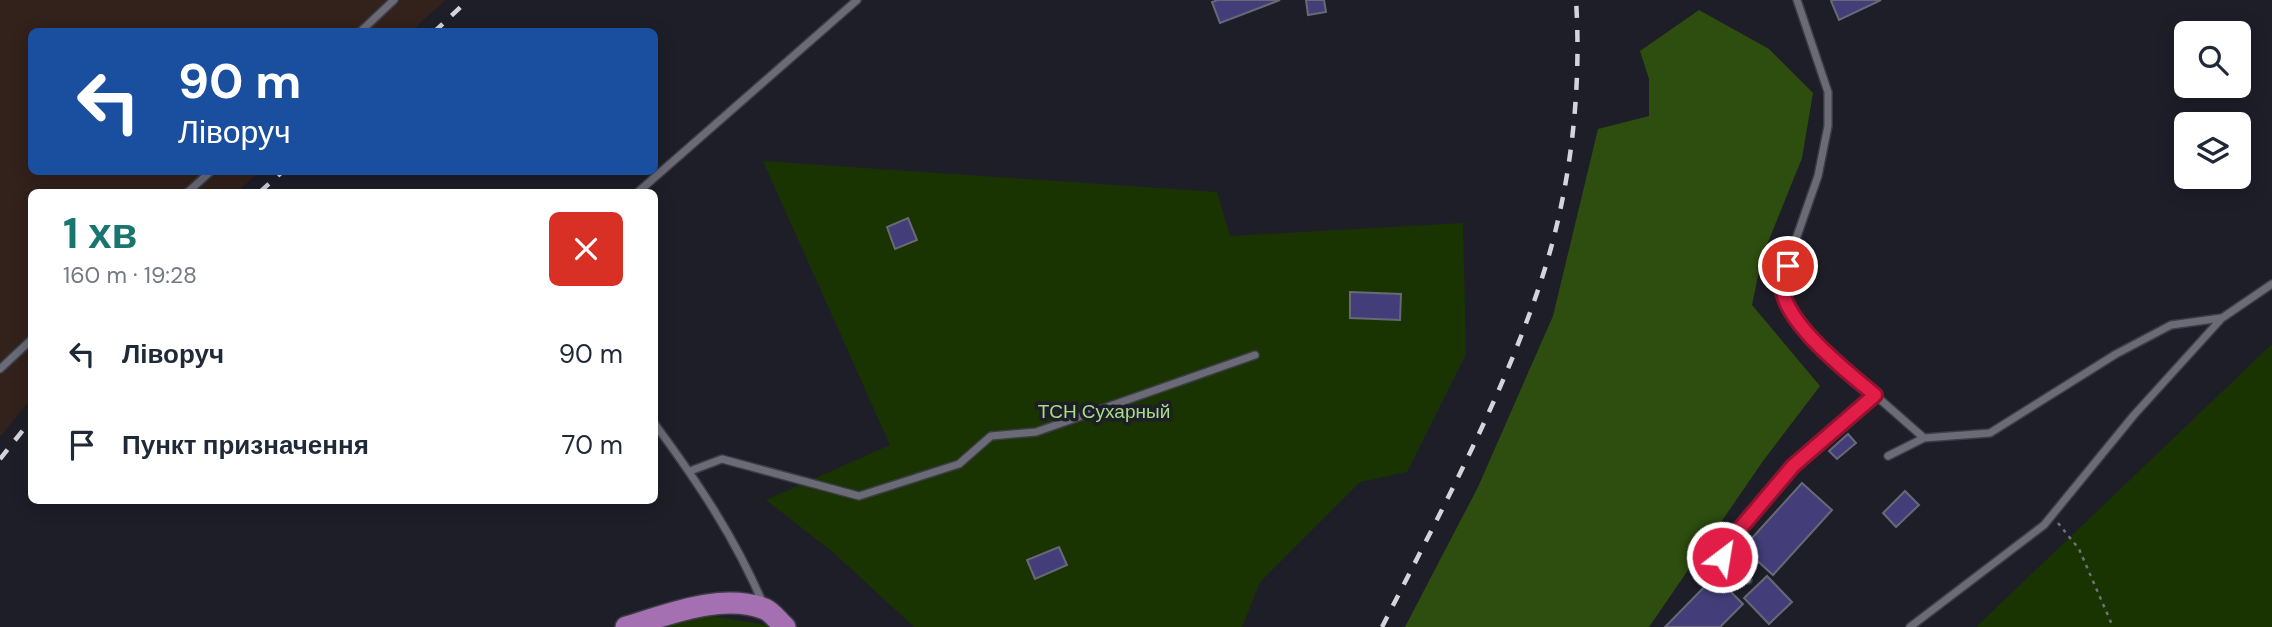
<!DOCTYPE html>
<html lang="uk">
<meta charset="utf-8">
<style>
body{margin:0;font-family:"DM Sans",sans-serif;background:#f2f2f3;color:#1f2937;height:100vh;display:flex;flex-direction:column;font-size:26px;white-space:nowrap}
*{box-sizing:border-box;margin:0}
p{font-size:23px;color:#747a83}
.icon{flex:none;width:38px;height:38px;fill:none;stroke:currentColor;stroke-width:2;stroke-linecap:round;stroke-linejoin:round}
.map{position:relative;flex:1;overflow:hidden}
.drawer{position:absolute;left:28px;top:189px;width:630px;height:315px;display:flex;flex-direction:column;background:#fff;border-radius:10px;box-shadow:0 4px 18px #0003}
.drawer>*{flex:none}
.hud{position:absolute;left:28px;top:28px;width:630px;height:147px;border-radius:10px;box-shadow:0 4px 18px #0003;background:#1a4fa0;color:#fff;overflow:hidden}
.buttons{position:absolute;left:2174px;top:21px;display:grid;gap:14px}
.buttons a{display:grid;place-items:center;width:77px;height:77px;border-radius:10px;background:#fff;box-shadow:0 4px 18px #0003;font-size:35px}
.pin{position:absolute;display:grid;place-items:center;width:60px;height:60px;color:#fff;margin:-30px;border:4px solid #fff;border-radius:50%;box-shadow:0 2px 7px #0007}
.me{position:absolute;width:77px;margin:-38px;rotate:31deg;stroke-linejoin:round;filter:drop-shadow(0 0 5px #0008)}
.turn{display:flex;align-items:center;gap:24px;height:147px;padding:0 35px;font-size:32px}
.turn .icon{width:91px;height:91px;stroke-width:2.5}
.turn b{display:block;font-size:49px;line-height:60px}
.round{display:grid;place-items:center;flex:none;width:74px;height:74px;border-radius:10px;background:#f2f2f3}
.summary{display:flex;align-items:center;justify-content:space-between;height:119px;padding:0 35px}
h1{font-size:42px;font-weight:700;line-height:52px;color:#19766f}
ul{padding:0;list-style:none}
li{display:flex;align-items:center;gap:21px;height:91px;padding:0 35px}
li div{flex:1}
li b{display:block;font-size:26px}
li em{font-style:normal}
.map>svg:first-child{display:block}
.industrial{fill:#33211b}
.green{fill:#193400}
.forest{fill:#2d4e0f}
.building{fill:#433e7a;stroke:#696976;stroke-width:2}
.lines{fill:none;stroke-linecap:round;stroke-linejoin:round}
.lane-casing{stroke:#3c3c45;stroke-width:10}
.primary-casing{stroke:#3c3c45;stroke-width:24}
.path{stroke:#70707a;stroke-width:2.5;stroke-dasharray:3.5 5;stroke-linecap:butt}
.lane{stroke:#6b6b78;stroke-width:7}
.primary{stroke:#a570b2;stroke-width:21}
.rail{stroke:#d4d4dc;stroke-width:4.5;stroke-dasharray:12 12;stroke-linecap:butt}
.route-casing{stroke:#92132f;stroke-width:18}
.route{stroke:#e11d48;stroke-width:12}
.labels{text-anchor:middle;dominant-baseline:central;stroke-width:7;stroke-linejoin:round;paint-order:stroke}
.park-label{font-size:19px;fill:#a8dd86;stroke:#1e1e29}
</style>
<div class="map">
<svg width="2272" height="627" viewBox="0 0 2272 627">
<rect width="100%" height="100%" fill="#1e1e29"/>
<path class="industrial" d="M0,0h446l-35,31 -379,1v140h227l-22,20h-205l-1,207 -31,38z"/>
<path class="green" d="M763,161l454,31 13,44 233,-13 3,131 -59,118 -47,10 -100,100 -18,45h-328l-80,-74 -68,-53 124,-55z
M2272,344v283h-296z
M705,615l62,10 2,2h-106z"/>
<path class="forest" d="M1699,10l70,39 44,44 -11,65 -40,99 -10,48 68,81 -57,75 -114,166h-244l73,-140 75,-171 45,-187 51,-13v-37l-9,-28z"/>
<path class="building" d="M1218,0h62l-60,23 -8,-21z
M1306,0h18l2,12 -18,3z
M1833,0h48l-42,20 -8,-19z
M908,218l9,22 -22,9 -8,-22z
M1350,292l51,2 -1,26 -50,-2z
M1848,434l8,9 -19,16 -8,-8z
M1802,483l30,27 -59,65 -30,-27z
M1905,491l14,14 -23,22 -13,-14z
M1059,547l8,18 -32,14 -8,-19z
M1715,576l28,28 -23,23h-55z
M1767,576l25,26 -23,22 -25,-26z"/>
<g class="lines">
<defs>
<path id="lane" d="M1797,0l31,92v34l-10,50 -37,106 8,26 33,41 53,46
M360,32l34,-32
M188,192l22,-20
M638,192l219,-192
M0,369l32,-30
M654,423c43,58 82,116 110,183
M1888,456l36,-18 66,-5 126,-79 55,-29 50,-7
M690,471l32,-12 137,37 100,-32 32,-28 45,-4 219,-77
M1748,580l-26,-23 4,-13 67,-78 82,-71 49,43
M1910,627l134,-102 90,-110 88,-97 50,-34"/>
<path id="primary" d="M626,627c41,-12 96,-35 139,-18 7,3 14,13 20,18"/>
</defs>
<use href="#lane" class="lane-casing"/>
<use href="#primary" class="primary-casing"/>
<path class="path" d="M2058,523l21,26 34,78"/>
<use href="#lane" class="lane"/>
<use href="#primary" class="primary"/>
<path class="rail" d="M434,32l34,-32
M260,192l22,-20
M0,459l32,-40
M1382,627c56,-110 119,-226 158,-343 30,-89 42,-191 36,-284"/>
</g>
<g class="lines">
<defs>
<path id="route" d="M1722,557l5,-13 66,-78 82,-71c-26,-22 -97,-76 -93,-114 0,-4 4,-11 6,-15"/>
</defs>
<use href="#route" class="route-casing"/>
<use href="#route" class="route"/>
</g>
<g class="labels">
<g class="park-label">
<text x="1104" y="411">ТСН Сухарный</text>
</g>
</g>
</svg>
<div class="buttons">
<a><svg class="icon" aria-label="search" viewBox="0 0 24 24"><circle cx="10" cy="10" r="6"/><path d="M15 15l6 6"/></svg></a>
<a><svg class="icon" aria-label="layers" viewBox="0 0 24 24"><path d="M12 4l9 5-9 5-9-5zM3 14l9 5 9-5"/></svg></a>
</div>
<div class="pin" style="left:1788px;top:266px;background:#d93025"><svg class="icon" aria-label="arrive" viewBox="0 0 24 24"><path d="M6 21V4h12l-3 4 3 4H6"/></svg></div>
<svg class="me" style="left:1722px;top:557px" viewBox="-20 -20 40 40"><circle r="17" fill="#e11d48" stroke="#fff" stroke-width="3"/><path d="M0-11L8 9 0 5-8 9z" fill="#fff"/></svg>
<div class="hud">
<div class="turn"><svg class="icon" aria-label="left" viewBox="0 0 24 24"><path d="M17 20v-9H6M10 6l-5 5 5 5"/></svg><div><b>90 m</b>Ліворуч</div></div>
</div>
<section class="drawer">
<div class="summary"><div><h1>1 хв</h1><p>160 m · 19:28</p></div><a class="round" style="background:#d93025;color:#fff"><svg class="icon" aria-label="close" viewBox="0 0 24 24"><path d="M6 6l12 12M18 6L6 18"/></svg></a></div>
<ul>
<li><svg class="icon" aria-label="left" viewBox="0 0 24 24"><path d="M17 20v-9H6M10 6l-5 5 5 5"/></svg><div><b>Ліворуч</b></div><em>90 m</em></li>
<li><svg class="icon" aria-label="arrive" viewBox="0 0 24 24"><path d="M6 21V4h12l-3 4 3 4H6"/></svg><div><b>Пункт призначення</b></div><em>70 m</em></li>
</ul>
</section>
</div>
